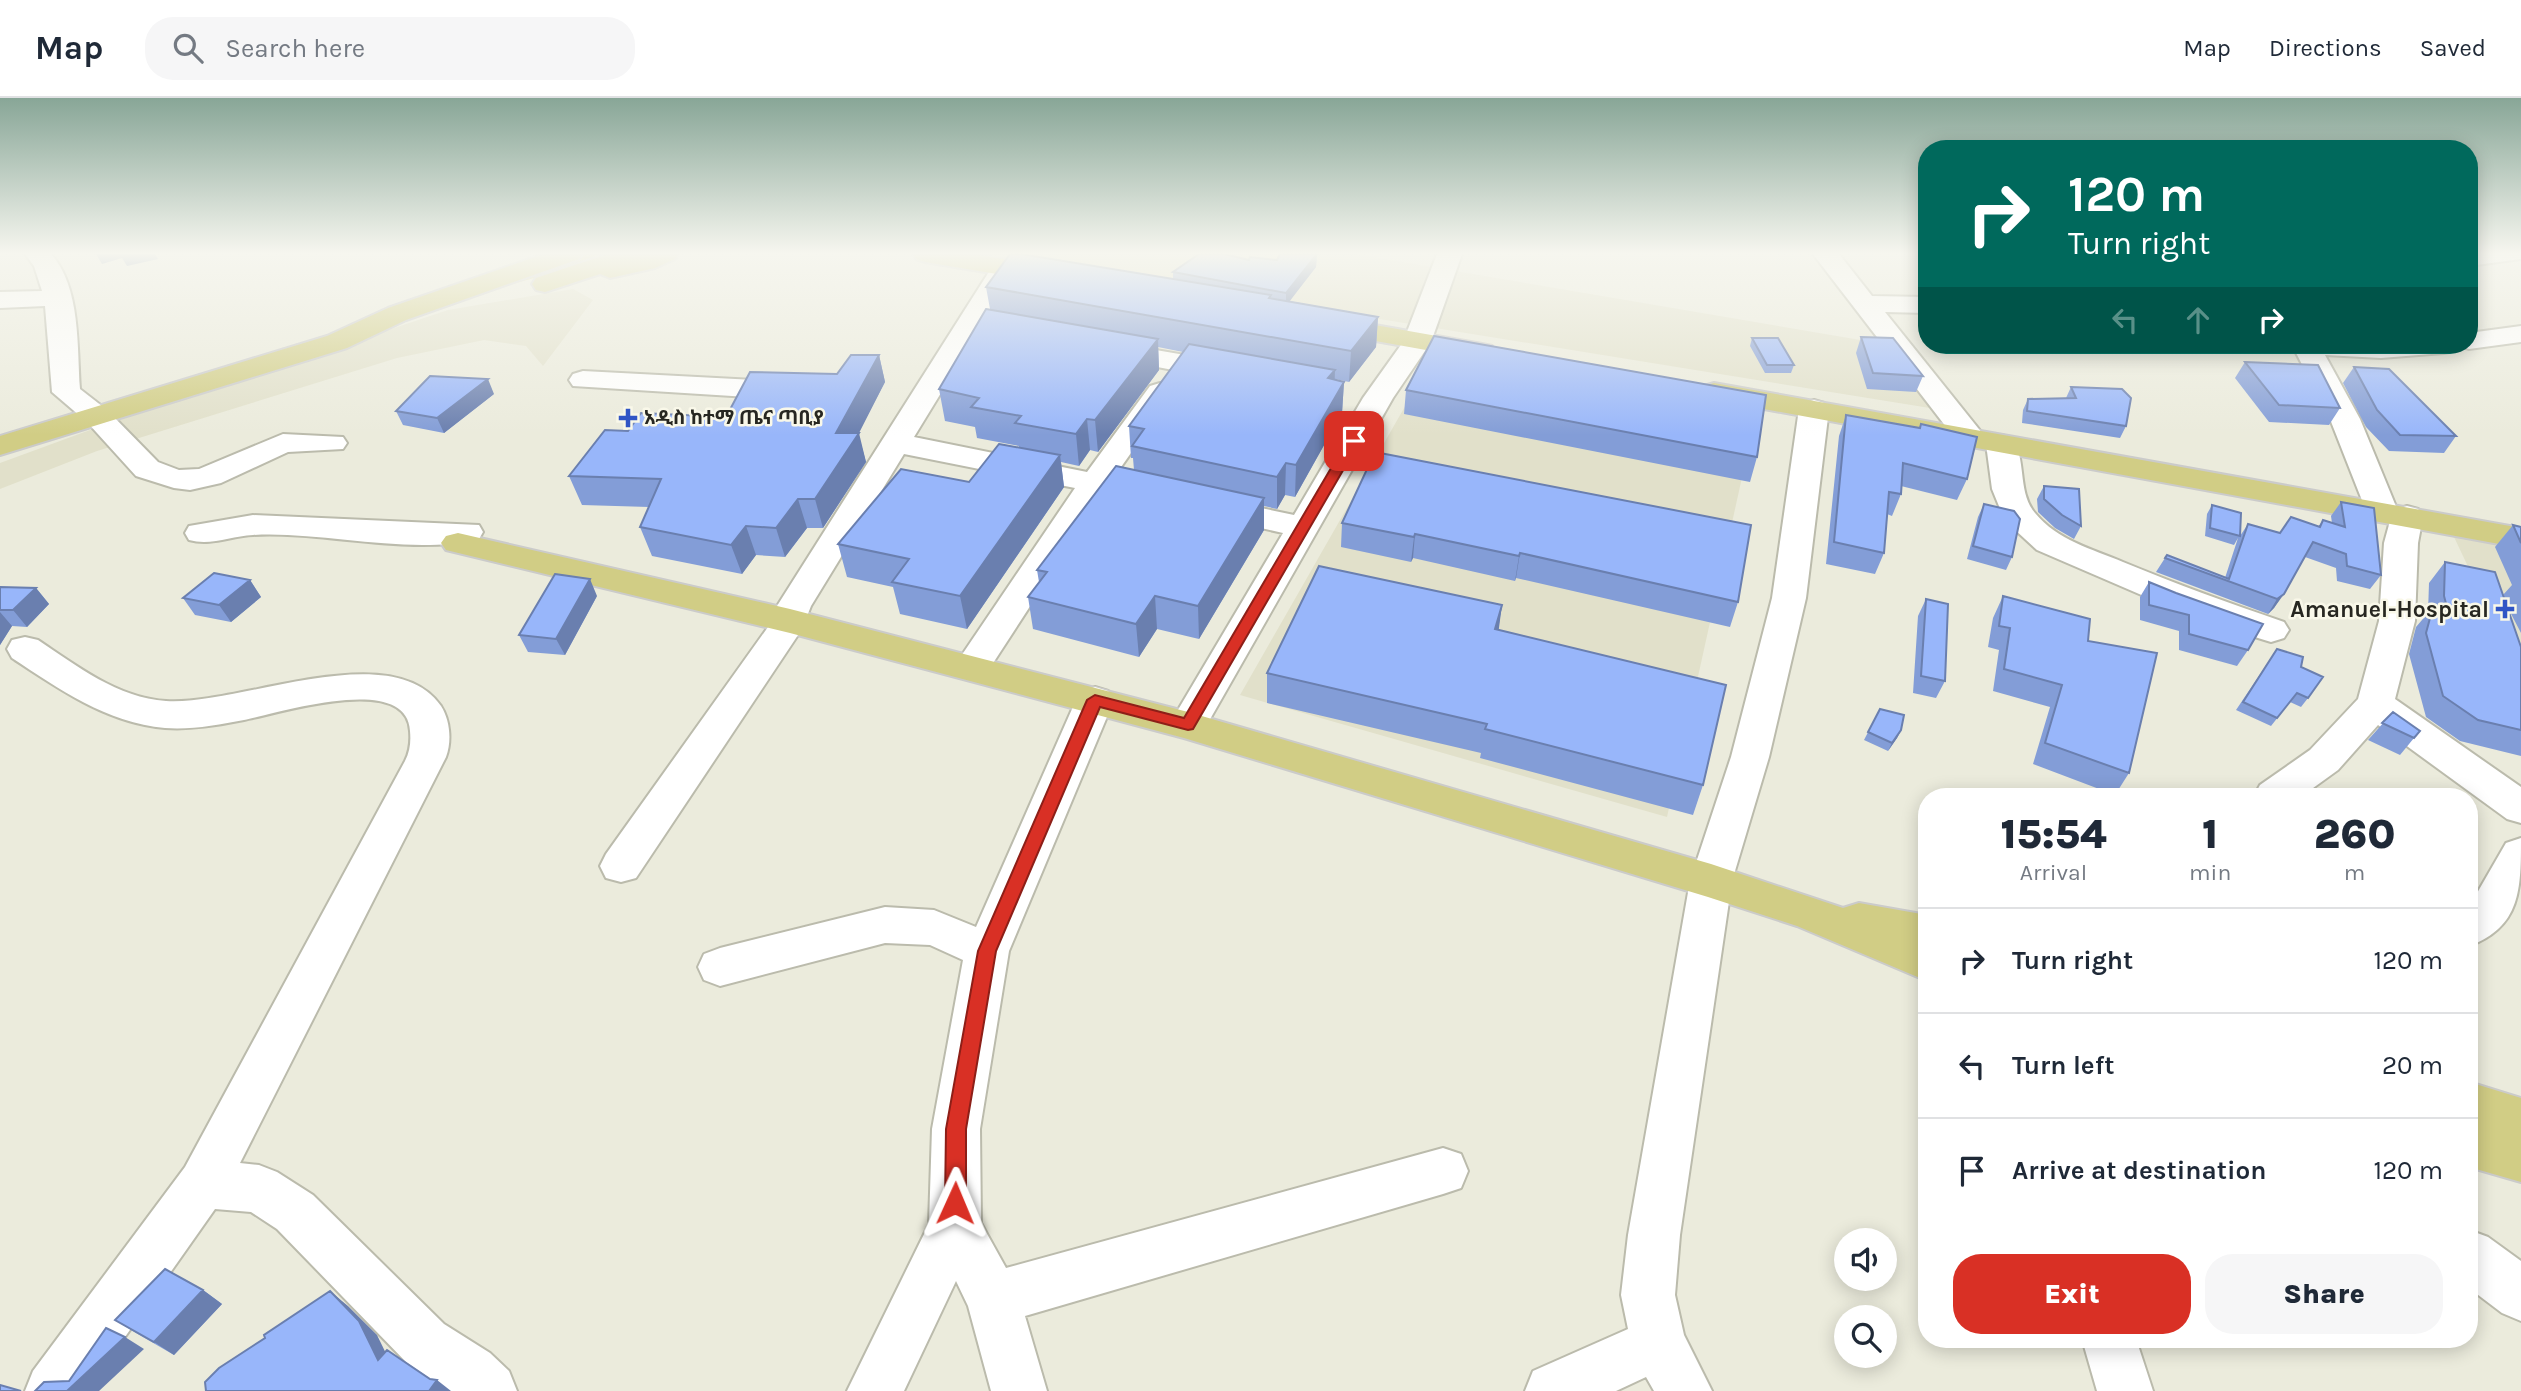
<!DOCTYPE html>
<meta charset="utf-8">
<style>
body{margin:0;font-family:Karla,"Noto Sans Ethiopic",sans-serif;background:#f6f6f7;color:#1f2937;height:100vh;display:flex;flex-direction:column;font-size:26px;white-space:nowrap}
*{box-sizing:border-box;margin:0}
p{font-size:23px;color:#747a83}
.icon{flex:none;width:38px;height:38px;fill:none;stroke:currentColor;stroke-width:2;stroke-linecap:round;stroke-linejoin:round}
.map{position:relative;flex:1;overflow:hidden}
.details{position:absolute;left:1918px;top:690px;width:560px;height:560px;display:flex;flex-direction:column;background:#fff;border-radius:28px;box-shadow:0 4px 18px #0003}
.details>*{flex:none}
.hud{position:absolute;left:1918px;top:42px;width:560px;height:214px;border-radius:28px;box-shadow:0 4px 18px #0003;background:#00695c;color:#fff;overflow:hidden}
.fabs{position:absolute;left:1834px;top:1130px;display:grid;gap:14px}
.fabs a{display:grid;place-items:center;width:63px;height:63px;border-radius:50%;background:#fff;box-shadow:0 4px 18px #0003;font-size:35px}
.pin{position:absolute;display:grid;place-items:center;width:60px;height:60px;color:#fff;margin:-30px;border-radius:14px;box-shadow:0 4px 10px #0006}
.me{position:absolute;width:77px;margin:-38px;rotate:1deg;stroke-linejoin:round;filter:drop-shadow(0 0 5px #0008)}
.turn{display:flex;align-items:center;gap:24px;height:147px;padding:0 35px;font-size:32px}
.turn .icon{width:91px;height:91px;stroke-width:2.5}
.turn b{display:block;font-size:49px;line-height:60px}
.lanes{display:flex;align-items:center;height:66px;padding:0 35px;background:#0003;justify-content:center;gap:35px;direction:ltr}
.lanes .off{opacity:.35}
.eta{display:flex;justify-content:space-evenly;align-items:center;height:119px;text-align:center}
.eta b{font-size:42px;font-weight:800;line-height:49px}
.action{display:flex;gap:14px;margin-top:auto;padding:14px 35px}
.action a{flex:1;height:80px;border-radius:28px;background:#d93025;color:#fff;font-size:28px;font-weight:800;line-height:80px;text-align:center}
.action a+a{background:#f6f6f7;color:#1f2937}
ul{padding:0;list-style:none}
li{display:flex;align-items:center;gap:21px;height:105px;padding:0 35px;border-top:2px solid #e0e1e3}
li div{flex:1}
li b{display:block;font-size:26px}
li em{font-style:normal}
header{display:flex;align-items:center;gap:42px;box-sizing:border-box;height:98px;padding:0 35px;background:#fff;border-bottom:2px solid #e0e1e3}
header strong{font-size:33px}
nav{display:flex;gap:38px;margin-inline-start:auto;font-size:24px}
.search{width:490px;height:63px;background:#f6f6f7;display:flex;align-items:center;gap:18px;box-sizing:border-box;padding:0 24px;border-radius:28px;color:#747a83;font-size:26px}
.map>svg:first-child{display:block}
.built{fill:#e1e0ca}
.green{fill:#d9d483}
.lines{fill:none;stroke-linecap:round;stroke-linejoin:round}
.minor-casing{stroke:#bbbbac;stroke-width:4}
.major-casing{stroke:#cbcbca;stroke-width:4}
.minor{fill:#fff;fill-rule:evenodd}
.major{fill:#d1cd85;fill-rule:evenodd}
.wall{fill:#839dd7}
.shaded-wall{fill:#6a7faf}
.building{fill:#98b6fa;stroke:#6a7faf;stroke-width:2}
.route{fill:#d93025;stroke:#8d1f18;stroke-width:2}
.poi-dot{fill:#3055c5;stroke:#f9f8e9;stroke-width:2.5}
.labels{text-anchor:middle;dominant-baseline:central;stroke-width:5;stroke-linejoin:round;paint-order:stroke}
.far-poi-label{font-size:19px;font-weight:bold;fill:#272721;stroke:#f9f8e9;text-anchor:start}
.poi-label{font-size:23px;font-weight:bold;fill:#272721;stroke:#f9f8e9;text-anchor:end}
</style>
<header>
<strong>Map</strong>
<div class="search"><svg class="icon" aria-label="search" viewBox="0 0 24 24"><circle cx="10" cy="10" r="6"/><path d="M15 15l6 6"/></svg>Search here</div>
<nav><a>Map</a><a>Directions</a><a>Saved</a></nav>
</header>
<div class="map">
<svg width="2521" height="1293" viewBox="0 0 2521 1293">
<rect width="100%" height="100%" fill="#ebebdc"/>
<path class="built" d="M978,156h377l523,89 58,66z
M573,191l20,11 -50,66 -17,-20 -42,-6 -87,18 -300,93 -97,38v-26l90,-33 358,-120z
M1431,263l325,53 -89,403 -427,-122z
M2454,439l67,12v131l-4,-10z"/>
<path class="green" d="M586,156h33l-184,52z"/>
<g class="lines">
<defs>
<path id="minor" d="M25,156h26c30,33 26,94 29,135l27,21 51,52 21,8 20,-1 84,-35 60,3 4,6 -4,6 -55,3 -67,31 -31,7 -16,-2 -38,-12 -49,-54 -35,-30 -7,-86 -45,2v-16l42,-1 -8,-25z
M1437,156h25l-31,88 -38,56 -192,337 -13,3 -13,-3 -6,-10 114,-192 -80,-18 -5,-7 5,-7 11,-3 80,17 69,-117 40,-56z
M1813,156h26l33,42 55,1v16l-42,-1 97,121 4,6 -4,6 -11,3 -11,-3z
M2469,156h52v5l-52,7z
M1005,161l9,3 4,5 -104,170 173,35 63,-86 10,-3 10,3 4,6 -60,85 53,11 5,7 -5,7 -11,3 -53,-11 -119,183 -13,3 -13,-3 -5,-9 122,-180 -171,-34 -93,152 -9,23 -166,249 -15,4 -15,-4 -6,-12 6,-12 167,-234 4,-14 215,-339 4,-5z
M2521,228v16l-52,7 -11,-4h11v-12z
M1109,244l117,20 10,3 4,6 -4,6 -10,3 -127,-24 -4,-6 4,-6z
M2292,247h166l-4,6 -10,2 -63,5 -56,-3 35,64 37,90 10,-3 11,3 5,7 -5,27 -3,78 -20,78 126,88v36l-14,-4 -129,-94 -40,45 -36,26h-48l6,-11 50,-35 48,-51 21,-78 5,-78 6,-22 -18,-1 -5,-7 -37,-94z
M583,273l212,11 10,3 4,6 -4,6 -10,3 -222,-14 -4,-6 4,-6z
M1814,302l10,3 5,6 -23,189 -37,159 -37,124 -52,354 -5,60 9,40 28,56h-58l-8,-14 -30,14h-91l8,-20 95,-42 -7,-34 7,-60 62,-354 41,-124 41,-159 27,-189 5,-6z
M2001,337l11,3c15,21 5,54 23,75 22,27 57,36 88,49 53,22 106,41 161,60l5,8 -5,8 -13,4 -13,-4 -91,-32 -130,-56 -24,-22 -12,-17 -9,-22 -6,-45 4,-6z
M253,417l226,10 4,7 -4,7c-68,17 -156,-8 -226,-4 -22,1 -42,11 -64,5l-4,-7 4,-7z
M25,539l13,3c39,26 80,58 128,61 73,5 226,-66 275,5 9,14 11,35 5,51l-206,406 19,2 18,7 36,23 131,129 46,29 19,18 8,20h-69l-42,-29 -129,-133 -26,-17 -36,-3 -128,182h-62l8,-20 152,-204 220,-406c5,-10 6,-19 5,-30 -3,-59 -130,-18 -166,-11 -26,5 -53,10 -79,8 -58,-5 -106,-39 -153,-70l-5,-9 5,-9z
M1095,589l13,4 6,9 -105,251 -29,178 1,94 25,45 437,-120 18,6 7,17 -7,17 -18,6 -418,122 22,75h-56l-23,-85 -12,-25 -52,110h-57l82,-167 3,-95 31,-169 -33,-15 -45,-2 -165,43 -16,-6 -6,-13 6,-13 16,-6 165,-41 49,3 42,17 100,-227 6,-9z
M2521,740c0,51 0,89 -52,108v-39l37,-64z
M2469,1132l19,7 33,24v60l-19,-8 -33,-25z
M2082,1241h54l17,52h-56z"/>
<path id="major" d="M544,156h38l-3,5 -173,61 -59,28 -347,107v-19l327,-100 61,-28z
M608,156h70l-3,5 -20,9 -45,10 -10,-4 -55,18 -9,-2 -4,-6 4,-6z
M913,156h60l78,13 9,3 4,5 -4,5 -9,3 -126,-21 -9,-3z
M1324,218l158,28 10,2 4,6 -4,6 -10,2 -168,-30 -4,-6 4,-6z
M1714,285l807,145v20l-817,-150 -4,-6 4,-6z
M458,435l332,76 398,103 523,152 132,44 16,-5 68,12v66l-130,-55 -89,-29 -524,-159 -394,-105 -344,-83 -5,-7 5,-7z
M2469,984l52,16v84l-52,-15z"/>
</defs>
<use href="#minor" class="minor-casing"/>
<use href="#major" class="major-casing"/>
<use href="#minor" class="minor"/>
<use href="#major" class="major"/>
</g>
<path class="wall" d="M1317,156l-1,13 -27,34 89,16 -2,30 -27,35 -14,-3 9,3 -2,31 -47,84 -10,-2 -8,14 -13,-3v24l-65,109 -42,-10 -18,28 -106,-28 -5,-32 11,-15 -2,-12 97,-100 -1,-12h-2l-2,-32 54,-74 -25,-5 1,23 -61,82 -8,-2 -11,16 -18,-4 3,25 -97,142 -67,-15 -7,-27 -46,-10 -9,-33 131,-62 50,-35v-1l-42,-8 -2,-11 -30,-6 -6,-32 51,-80 -4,-22 187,-8v-7l76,-12h28z
M1861,239l62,39 -7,16 -49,-3 -11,-36z
M1752,240l42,27 -3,8h-26l-15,-27z
M879,257l6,27 -27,51 8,29 -43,66h-16l-22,29 -29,-2 -14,19 -90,-18 -12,-29 9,-20 -67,-2 -13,-29 59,-45 98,-14 111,-43z
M2245,264l95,46 -11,17 -60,-3 -34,-44z
M2354,269l102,69 -12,17 -55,-2 -23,-24 -23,-44z
M2071,289l55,39 -6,12 -98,-15 1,-13 5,-11 38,-1z
M1406,292l351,67 -7,25 -346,-68z
M494,296l-50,39 -41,-8 -7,-14z
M1846,317l121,64 -10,21 -56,-14v8l-9,22 -5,-2 -3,39 -9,21 -49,-10 13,-128z
M1375,354l363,150 -8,25 -214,-49 -1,3 -102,-23 -2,4 -70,-15 1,-24z
M2044,388l37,40 -7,13 -19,-11 -17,-16 -1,-13z
M2341,404l40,73 -11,14 -33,-8 -1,-13 -31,-11 -31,51 -6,6 -112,-42 9,-14 60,20 13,-40 -4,7 -29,-9 2,-22 5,-9 28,31 8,-12 32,9 38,-6 5,-7 9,3 -1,-7z
M1984,406l28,53 -6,13 -39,-11 11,-42z
M2513,427l8,2v106l-14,-27 14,41v109l-61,-15 -34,-24 -17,-63 7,-27 12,-14 1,-30 16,-21 58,33 9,-10 -17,-38z
M250,482l11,17 -30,25 -36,-7 -12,-17z
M2149,484l99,68 -11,16 -58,-16v-19l-39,-11v-23z
M0,489l36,1 13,16 -22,23 -15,-1 -12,19z
M597,498l-32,59 -37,-3 -9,-17z
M2003,498l85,45 41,132 -14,22 -82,-31 17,-57 -57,-16 6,-41 -11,-3 5,-29z
M1926,501l19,82 -9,17 -23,-5 5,-77z
M1502,507l-4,25 205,155 -10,30 -213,-57 1,-5 -214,-50v-30z
M2277,551l24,18 7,31 -7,9 -11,-5 -19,24 -35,-16z
M1880,611l21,21 -4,8 -9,13 -24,-11z
M2393,614l21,26 -14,17 -32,-15z
M203,1192l19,14 -48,51 -38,-22 -21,-13z"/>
<path class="shaded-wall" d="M96,156h59l3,5 -31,7 -5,-8 -20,6z
M1317,156l-1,13 -30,39v-13z
M1378,219l-2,30 -27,35 2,-31z
M1158,241l1,31 -61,82 -3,-32z
M879,257l6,27 -28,55 2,-4 7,29 -43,66 -8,-29 21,-66z
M1335,272l-1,29 10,-17 -2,31 -47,84 1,-32 32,-87z
M488,281l6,15 -50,39 -7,-15z
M1087,321l3,31 -11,16 -3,-32z
M1060,357l4,32 -97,142 -7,-33z
M1286,365l-1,32 -8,14v-32z
M1264,400v32l-65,109 -1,-33z
M798,401l9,29 -22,29 -9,-29z
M746,428l10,29 -14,19 -11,-29z
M1415,436l-2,24 -2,4 3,-25z
M1520,455l-4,25 -1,3 4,-25z
M590,481l7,17 -32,59 -9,-16z
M250,482l11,17 -30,25 -12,-17z
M36,490l13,16 -22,23 -14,-17z
M2284,496l-10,14 -6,6 9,-15z
M1155,498l2,33 -18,28 -3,-33z
M1502,507l-4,30 -3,-6z
M0,514l12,14 -12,19z
M1901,632l-4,8 -9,13 4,-8z
M203,1192l19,14 -48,51 -20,-13z
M330,1193l18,15 29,29 19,39 -18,-14z
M125,1239l19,12 -45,42h-32z
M437,1282l14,11h-22z"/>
<path class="building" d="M1010,156h11l250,41 -2,3 109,19 -27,34 -365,-64z
M1199,156h25l25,6 1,-3 27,3 3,-6h37l-31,39 -113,-21z
M986,211l172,30 -63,81 -8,-1 -11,15 -61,-11 6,-7 -50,-9 8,-9 -40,-9z
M1434,238l332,59 -9,62 -351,-67z
M1861,239l32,1 30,38 -50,-3z
M1752,240h26l16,27h-27z
M1189,246l146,26 -7,8 16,4 -48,83 -10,-2 -9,14 -145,-31 12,-17 -15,-3z
M851,257h28l-43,78h23l-44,66h-17l-22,29 -30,-2 -15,19 -91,-18 21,-48 -92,-3 36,-46 23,1 13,-18 85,4 24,-45 87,2z
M2245,264l73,3 22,43 -61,-3z
M2354,269l35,2 67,67 -56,-1 -23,-25z
M430,278l58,3 -51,39 -41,-7z
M2071,289l51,2 9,9 -5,28 -99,-15 1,-12 48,-1z
M1846,317l74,13 1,-4 56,13 -10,42 -64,-16 -2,31 -12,-2 -5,61 -50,-11z
M999,346l61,11 -100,141 -68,-14 17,-23 -71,-15 63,-75 68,13z
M1375,354l376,73 -13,77 -218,-49 -1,3 -104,-22 -1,3 -72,-14z
M1116,368l148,32 -66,108 -43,-10 -19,28 -108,-27 19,-25 -10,-2z
M2044,388l35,3 2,37 -19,-11 -18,-16z
M2341,404l33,6 7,67 -34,-9 -1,-12 -33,-12 -29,52 -7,5 -112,-41 2,-3 62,24 19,-55 32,9 11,-16 29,10 3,-7 22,7z
M1984,406l30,7 6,8 -8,38 -39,-11z
M2212,407l29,8 -1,23 -30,-8z
M2513,427l8,2v16z
M2445,464l50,10 26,75v83l-43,-10 -35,-24 -17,-63 7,-26 15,4 -4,-15z
M1319,468l183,39 -7,24 231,56 -23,100 -218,-56 2,-5 -220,-51z
M214,475l36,7 -31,25 -36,-7z
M555,476l35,5 -34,60 -37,-4z
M2149,484l27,11 87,31 -15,26 -59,-16v-19l-40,-10z
M0,489l36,1 -23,22h-13z
M2003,498l87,23 -2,22 69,12 -28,120 -84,-30 17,-58 -58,-16 6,-41 -11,-2z
M1926,501l22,5 -3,77 -24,-5z
M2277,551l26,8 -2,10 22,10 -15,21 -11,-5 -20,25 -34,-16z
M1880,611l24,6 -3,15 -9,13 -24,-11z
M2393,614l27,19 -6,7 -32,-15z
M165,1171l38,21 -49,52 -39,-22z
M330,1193l29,30 19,39 9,-10 43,29 7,1 -8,11h-223l-1,-9 14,-14 46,-30 -1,-3z
M106,1230l19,9 -58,54h-32l9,-9 25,-1z
M0,1287l21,6h-21z"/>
<linearGradient id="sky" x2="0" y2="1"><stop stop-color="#88a697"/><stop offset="0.46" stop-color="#f6f6ef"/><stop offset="1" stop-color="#f6f6ef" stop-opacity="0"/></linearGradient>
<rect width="2521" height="337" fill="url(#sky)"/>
<path class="route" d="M1354,339l6,4 -167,288 -5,1 -88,-23 -104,244 -30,178v74l-3,7 -8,3 -7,-3 -3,-7 1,-74 32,-178 109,-251 8,-5 89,23 163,-277z"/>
<g class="poi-dot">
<path d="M624.5 309.5h7v7h7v7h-7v7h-7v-7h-7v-7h7z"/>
<path d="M2501.5 500.5h7v7h7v7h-7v7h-7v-7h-7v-7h7z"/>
</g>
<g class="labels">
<g class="far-poi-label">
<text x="644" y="320">አዲስ ከተማ ጤና ጣቢያ</text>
</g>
<g class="poi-label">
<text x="2489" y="511">Amanuel-Hospital</text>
</g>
</g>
</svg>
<div class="fabs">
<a><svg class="icon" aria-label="sound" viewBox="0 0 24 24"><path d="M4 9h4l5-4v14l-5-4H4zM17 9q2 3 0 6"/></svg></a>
<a><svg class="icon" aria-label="search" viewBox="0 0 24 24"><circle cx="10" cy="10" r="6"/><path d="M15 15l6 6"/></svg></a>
</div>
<div class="pin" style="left:1354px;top:343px;background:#d93025"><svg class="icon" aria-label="arrive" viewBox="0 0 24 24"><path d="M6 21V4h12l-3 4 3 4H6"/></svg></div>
<svg class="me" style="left:955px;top:1105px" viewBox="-20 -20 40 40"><path d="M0-17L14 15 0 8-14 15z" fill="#d93025" stroke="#fff" stroke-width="4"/></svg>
<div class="hud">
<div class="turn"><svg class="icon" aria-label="right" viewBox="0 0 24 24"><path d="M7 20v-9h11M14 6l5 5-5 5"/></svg><div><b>120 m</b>Turn right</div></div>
<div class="lanes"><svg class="icon off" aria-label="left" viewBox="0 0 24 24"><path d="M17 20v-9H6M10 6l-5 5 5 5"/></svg><svg class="icon off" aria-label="ahead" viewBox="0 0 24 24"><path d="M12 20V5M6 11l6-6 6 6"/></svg><svg class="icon" aria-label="right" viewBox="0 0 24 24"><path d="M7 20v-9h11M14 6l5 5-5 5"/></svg></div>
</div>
<section class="details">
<div class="eta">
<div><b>15:54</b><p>Arrival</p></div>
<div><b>1</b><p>min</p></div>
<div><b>260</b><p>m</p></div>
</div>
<ul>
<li><svg class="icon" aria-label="right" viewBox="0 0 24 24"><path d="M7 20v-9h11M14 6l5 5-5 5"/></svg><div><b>Turn right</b></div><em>120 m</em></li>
<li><svg class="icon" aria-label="left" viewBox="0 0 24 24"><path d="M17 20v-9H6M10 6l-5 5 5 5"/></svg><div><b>Turn left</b></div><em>20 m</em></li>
<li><svg class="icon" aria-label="arrive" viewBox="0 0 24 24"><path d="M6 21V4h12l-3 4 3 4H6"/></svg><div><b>Arrive at destination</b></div><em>120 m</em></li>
</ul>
<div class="action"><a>Exit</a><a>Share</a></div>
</section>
</div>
